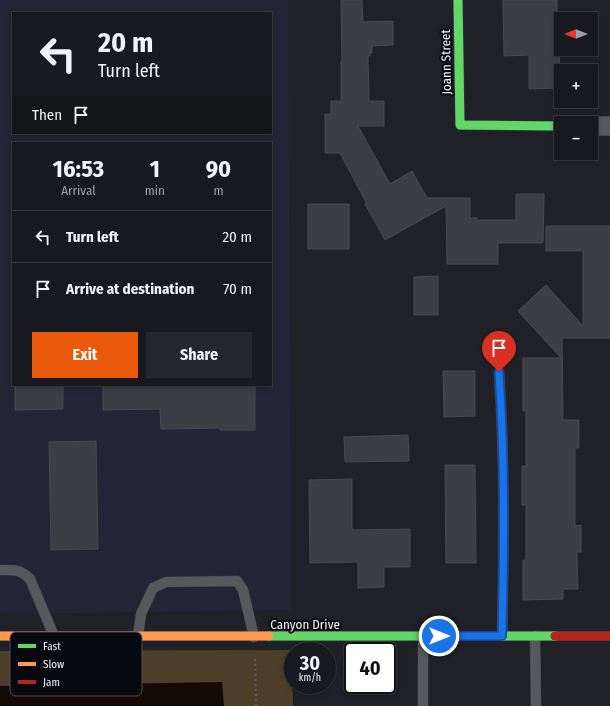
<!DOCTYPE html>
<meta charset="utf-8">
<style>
body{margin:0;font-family:"Fira Sans Condensed",sans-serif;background:#25262b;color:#f1f3f6;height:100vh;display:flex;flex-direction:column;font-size:15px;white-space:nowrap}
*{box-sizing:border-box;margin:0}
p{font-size:13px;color:#9fa0a4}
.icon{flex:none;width:22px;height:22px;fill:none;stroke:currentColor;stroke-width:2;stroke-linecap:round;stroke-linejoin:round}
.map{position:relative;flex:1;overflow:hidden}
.details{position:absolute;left:12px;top:142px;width:260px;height:244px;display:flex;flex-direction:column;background:#18191e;border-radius:0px;box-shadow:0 2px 6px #0003,0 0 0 1px #36383c}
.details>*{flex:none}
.top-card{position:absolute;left:12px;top:12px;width:260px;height:122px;border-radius:0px;box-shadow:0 2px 6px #0003,0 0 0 1px #36383c;background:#18191e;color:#f1f3f6;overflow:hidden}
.needle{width:26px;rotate:270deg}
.buttons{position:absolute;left:554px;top:12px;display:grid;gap:8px}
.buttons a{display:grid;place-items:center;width:44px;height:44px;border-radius:0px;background:#18191e;box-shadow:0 2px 6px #0003,0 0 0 1px #36383c;font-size:20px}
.speed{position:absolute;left:284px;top:642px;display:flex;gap:8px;font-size:20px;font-weight:700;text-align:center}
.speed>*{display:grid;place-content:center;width:52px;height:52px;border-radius:50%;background:#18191e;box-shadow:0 2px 6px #0003,0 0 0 1px #36383c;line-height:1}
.speed small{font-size:10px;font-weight:400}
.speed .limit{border:2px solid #111;border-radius:6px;background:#fff;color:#111}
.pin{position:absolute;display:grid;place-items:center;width:34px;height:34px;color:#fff;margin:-41px -17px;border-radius:50% 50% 50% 0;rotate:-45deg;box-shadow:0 0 4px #0007}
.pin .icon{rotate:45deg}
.me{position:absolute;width:44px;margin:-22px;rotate:90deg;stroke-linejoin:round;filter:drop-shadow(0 0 3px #0008)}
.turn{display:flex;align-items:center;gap:14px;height:84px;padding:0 20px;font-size:18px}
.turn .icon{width:52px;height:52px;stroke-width:2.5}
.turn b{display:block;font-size:28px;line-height:34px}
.then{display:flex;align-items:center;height:38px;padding:0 20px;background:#0003;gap:8px;font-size:15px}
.eta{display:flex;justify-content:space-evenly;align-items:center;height:68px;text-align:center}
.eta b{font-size:24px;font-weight:700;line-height:28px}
.button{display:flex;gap:8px;margin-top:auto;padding:8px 20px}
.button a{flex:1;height:46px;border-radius:0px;background:#ea580c;color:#fff;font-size:16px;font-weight:700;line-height:46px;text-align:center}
.button a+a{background:#25262b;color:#f1f3f6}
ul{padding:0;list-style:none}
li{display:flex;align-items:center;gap:12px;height:52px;padding:0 20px;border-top:1px solid #36383c}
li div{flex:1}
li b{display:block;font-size:15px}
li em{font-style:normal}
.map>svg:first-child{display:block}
.built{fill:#232435;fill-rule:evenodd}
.green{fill:#4c3e28}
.water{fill:#150904}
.building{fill:#3c3d46;stroke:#494a4f}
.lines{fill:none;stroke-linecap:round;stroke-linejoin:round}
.lane-casing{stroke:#3c3d42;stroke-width:11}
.street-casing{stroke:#3c3d42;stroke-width:20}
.fast-casing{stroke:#3c3d42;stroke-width:10}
.slow-casing{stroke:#3c3d42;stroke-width:10}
.jam-casing{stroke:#3c3d42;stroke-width:10}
.path{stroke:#58585e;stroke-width:2.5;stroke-dasharray:2 3;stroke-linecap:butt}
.lane{stroke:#57585d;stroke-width:10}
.street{stroke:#57585d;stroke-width:19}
.fast{stroke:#63d668;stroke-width:9}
.slow{stroke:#ff974d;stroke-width:9}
.jam{stroke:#b3261e;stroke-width:9}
.route-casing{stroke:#114b97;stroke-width:10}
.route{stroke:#1a73e8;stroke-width:7}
.labels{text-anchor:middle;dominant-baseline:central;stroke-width:4;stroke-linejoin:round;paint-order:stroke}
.street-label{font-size:13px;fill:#f2f3fb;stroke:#08090e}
.key{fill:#08090e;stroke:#4e4f55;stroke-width:1}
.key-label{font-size:11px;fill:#f2f3fb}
</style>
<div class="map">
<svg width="610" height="706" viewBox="0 0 610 706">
<rect width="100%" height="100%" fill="#202128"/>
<path class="built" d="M0,0h288l3,610 -291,4zM13,13h258v120h-258zM13,143h258v242h-258z"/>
<path class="green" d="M292,650l1,56h-293v-55z"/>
<path class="water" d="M222,682l2,24h-224v-20z"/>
<path class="building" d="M341,0h21l1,22 30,-1v24l-21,1v7h-2v3h-2l1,45h15v25h-26l32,58 22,-13 15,27h43v20h7v2h39v-26h28l-1,49h-45v21h-51l-1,-58 -61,34 -20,-36h2l-27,-51h-15v-39h6v-13h10v-40h1z
M503,0h54v38h2l1,50 -31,1v-34l-25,1z
M308,204h41v45h-41z
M546,226h64v112h-48l1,82h16v28h-4v78l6,-1v27h-4l1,37h-15v10l-40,1v-40h3v-55h-4v-39h4v-55h-3v-53h38l-43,-47 28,-26 37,41v-75h-37z
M438,276v39h-24v-38z
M443,371h32v45l-31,1z
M15,385h48v24l-48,1z
M103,385h152v45h-35v-2l-59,1 -1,-20 -57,1z
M408,435l1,26 -64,1 -1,-25z
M96,441l2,108 -47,1 -2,-108z
M445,465h30l1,98h-30z
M352,479v51l58,-1v38h-26v20l-26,1v-26l-48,1 -1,-83z"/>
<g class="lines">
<defs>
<path id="lane" d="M499,372c6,88 5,176 3,264
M0,570c14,0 20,-1 30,9l24,57
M138,636l3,-22 12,-26 13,-6 71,-1 6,9 11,47
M535,636l1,70
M423,706v-70"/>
<path id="street" d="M591,126h19"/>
<path id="fast" d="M458,0l2,125 101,1
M269,636h286"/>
<path id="slow" d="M0,636h269"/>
<path id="jam" d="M555,636h55"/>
</defs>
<use href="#lane" class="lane-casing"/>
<use href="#street" class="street-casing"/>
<use href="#fast" class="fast-casing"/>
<use href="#slow" class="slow-casing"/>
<use href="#jam" class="jam-casing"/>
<path class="path" d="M255,659l1,47"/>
<use href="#lane" class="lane"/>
<use href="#street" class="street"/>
<use href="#fast" class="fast"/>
<use href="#slow" class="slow"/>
<use href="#jam" class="jam"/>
</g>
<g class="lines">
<defs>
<path id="route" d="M439,636h63c2,-88 3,-176 -3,-264"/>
</defs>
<use href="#route" class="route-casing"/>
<use href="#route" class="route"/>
</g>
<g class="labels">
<g class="street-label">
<text transform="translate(446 62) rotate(-91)">Joann Street</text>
<text x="305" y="624">Canyon Drive</text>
</g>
</g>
<rect x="10" y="632" width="132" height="64" rx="6" class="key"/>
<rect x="18" y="644" width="18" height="4" fill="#63d668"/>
<rect x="18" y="662" width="18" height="4" fill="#ff974d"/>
<rect x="18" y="680" width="18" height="4" fill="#b3261e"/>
<g class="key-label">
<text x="43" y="650">Fast</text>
<text x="43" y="668">Slow</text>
<text x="43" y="686">Jam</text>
</g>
</svg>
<div class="buttons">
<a><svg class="needle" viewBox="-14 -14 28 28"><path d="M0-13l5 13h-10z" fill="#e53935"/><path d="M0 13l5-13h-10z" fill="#9fa0a4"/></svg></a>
<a>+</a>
<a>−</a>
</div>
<div class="speed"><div>30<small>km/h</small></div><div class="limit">40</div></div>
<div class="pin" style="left:499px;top:372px;background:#d93025"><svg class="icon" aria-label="arrive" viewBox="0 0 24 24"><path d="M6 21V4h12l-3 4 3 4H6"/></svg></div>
<svg class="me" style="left:439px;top:636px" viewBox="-20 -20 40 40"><circle r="17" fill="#1a73e8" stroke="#fff" stroke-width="3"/><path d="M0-11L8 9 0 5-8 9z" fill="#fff"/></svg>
<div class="top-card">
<div class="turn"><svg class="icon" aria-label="left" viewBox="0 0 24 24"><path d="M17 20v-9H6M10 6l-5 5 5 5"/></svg><div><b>20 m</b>Turn left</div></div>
<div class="then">Then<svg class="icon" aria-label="arrive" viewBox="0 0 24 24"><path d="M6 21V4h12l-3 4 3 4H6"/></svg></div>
</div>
<section class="details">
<div class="eta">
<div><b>16:53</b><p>Arrival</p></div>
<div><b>1</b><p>min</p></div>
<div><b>90</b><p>m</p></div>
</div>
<ul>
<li><svg class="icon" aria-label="left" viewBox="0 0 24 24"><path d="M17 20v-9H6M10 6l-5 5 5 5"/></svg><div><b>Turn left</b></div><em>20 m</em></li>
<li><svg class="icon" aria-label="arrive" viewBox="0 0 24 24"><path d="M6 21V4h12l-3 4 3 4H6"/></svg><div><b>Arrive at destination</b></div><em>70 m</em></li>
</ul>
<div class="button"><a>Exit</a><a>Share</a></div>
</section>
</div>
